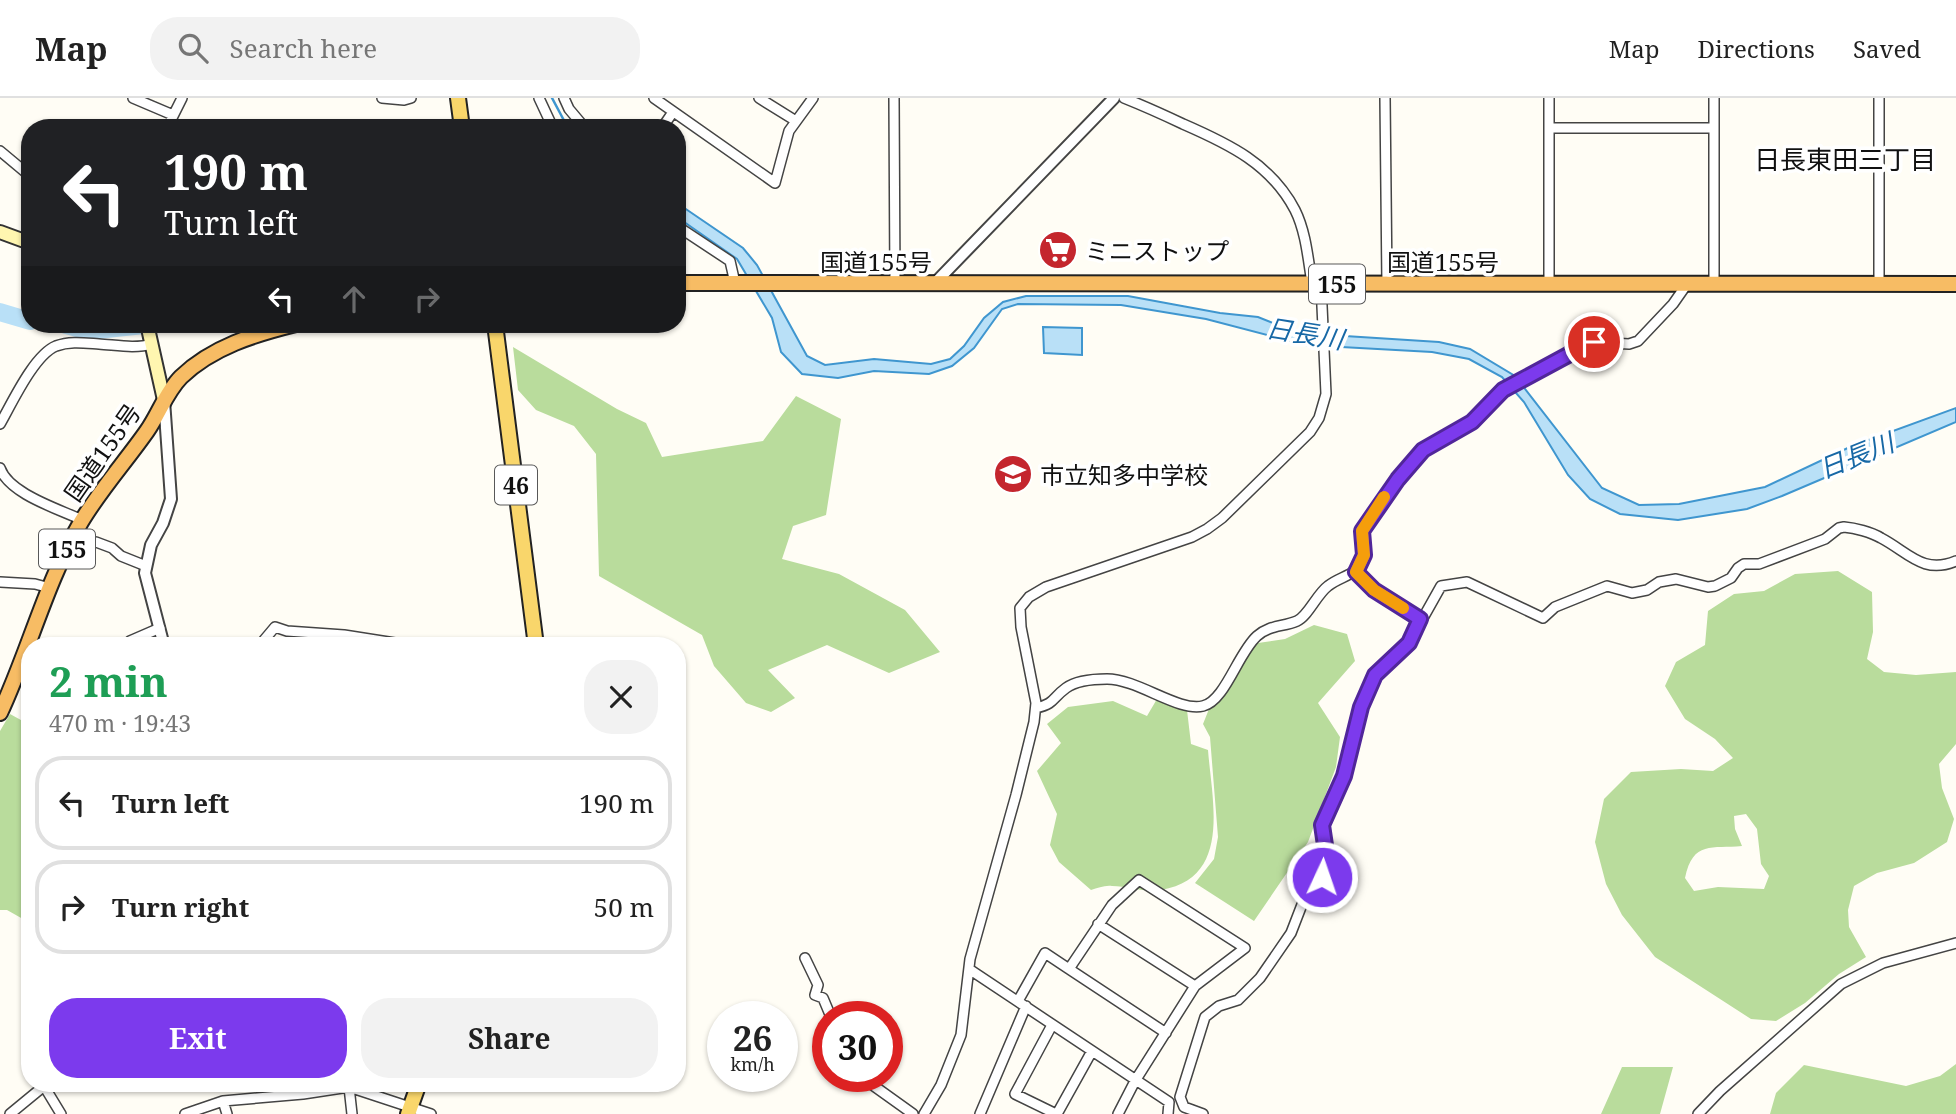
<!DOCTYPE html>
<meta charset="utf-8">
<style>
body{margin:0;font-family:"Noto Serif","Noto Sans JP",serif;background:#f2f2f2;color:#222;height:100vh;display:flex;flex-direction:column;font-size:26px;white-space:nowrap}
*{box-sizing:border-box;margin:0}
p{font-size:23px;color:#767676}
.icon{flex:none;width:38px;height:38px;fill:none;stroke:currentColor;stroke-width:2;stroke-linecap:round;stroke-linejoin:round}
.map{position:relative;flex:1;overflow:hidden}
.sheet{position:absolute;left:21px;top:539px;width:665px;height:455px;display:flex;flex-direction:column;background:#fff;border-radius:28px;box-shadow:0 2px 5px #0004}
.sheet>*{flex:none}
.top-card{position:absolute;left:21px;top:21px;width:665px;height:214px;border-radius:28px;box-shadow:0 2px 5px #0004;background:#202124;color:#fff;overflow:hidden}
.speed{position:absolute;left:707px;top:903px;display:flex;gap:14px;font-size:35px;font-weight:700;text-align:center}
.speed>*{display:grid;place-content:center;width:91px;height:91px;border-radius:50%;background:#fff;box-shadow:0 2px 5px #0004;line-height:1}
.speed small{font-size:18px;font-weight:400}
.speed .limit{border:10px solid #d22;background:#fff;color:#111}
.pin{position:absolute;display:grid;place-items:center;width:60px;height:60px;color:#fff;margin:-30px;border:4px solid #fff;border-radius:50%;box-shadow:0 2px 7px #0007}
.me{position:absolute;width:77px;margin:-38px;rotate:3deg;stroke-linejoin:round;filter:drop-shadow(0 0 5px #0008)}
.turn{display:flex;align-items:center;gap:24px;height:147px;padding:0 28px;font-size:32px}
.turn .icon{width:91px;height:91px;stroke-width:2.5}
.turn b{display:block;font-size:49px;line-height:60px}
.lanes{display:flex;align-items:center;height:66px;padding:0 28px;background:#0003;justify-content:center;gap:35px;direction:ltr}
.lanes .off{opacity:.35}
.round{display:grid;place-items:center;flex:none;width:74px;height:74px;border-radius:28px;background:#f2f2f2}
.headline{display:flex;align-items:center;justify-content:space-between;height:119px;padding:0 28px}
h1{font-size:42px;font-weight:700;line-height:52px;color:#1e9e55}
.primary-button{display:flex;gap:14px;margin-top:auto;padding:14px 28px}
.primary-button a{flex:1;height:80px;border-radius:28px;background:#7c3aed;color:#fff;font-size:28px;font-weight:700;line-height:80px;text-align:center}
.primary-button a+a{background:#f2f2f2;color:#222}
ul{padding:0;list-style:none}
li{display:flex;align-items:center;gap:21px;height:94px;margin:0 14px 10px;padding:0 14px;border:4px solid #e0e0e0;border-radius:28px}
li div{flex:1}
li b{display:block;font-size:26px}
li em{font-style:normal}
header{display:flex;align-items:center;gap:42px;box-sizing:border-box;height:98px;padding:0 35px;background:#fff;border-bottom:2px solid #e0e0e0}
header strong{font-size:33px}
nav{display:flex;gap:38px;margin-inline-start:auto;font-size:24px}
.search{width:490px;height:63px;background:#f2f2f2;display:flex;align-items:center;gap:18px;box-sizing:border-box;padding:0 24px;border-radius:28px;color:#767676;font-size:26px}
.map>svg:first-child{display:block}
.forest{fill:#b9dc9c;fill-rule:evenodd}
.water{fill:#b9e0f7;stroke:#3f96cf;stroke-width:2}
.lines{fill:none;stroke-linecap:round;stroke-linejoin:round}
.stream{stroke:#3f96cf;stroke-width:2.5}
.river{stroke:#b9e0f7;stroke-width:18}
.minor-casing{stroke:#444;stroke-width:12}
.tertiary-casing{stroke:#444;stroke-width:14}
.secondary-casing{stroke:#333;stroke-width:16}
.primary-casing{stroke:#222;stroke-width:18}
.trunk-casing{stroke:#222;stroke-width:18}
.minor{stroke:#fff;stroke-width:9}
.tertiary{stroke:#fff;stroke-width:10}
.secondary{stroke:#fff6b0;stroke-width:12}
.primary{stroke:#f9d66b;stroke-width:14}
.trunk{stroke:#f7bc64;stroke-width:14}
.route-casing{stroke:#51269a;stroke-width:18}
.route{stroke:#7c3aed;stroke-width:12}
.slow{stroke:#f59e0b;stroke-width:12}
.labels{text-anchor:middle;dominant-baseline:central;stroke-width:7;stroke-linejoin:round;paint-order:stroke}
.shield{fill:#fff;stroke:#585858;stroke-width:2}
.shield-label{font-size:23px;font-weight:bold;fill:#111}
.poi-label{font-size:24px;fill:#111;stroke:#fff;text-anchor:start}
.street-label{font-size:24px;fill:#111;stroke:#fff}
.neighbourhood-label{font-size:26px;fill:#111;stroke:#fff}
.water-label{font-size:26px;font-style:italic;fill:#1768a6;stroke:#fff}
</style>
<header>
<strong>Map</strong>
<div class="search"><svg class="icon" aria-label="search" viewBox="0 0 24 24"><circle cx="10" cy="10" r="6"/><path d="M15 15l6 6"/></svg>Search here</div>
<nav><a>Map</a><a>Directions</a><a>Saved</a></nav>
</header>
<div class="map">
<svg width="1956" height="1016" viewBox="0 0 1956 1016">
<rect width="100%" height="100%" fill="#fffdf5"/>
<path class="forest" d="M513,249l104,62 29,14 16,34 101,-16 33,-45 45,23 -15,96 -33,11 -11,33 57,15 66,36 35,42 -51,21 -62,-28 -59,25 27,28 -24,14 -25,-9 -32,-37 -12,-31 -103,-59 -3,-122 -22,-28 -38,-16 -18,-20z
M1838,473l34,21 1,40 -6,27 17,13 32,3 40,-3v72l-17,20 3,24 12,31 -7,23 -33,21 -37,10 -23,13 -6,24 1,17 17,30 -27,17 -34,29 -29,18 -25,-2 -96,-62 -33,-42 -16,-31 -11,-42 9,-43 27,-27 50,-3 32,2 20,-13 -18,-19 -30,-20 -20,-33 11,-24 29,-17 3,-34 26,-17 30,-3 31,-17zM1746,716l11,15 4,35 8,12 -5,13 -46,-2 -24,4 -9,-13c8,-38 27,-29 57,-32l-7,-17 -1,-13z
M1314,527l33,9 8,27 -37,42 22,34 -4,30 -28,75 -54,79 -59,-38 19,-24 4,-22 -8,-100 -7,-13 8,-20 19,-31 28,-30 27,-4z
M1157,601l30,11 4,34 17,6c4,52 24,128 -47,140 -15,3 -33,-4 -49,-4 -7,-1 -14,2 -21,4l-32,-28 -9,-17 7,-31 -20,-43 24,-28 -14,-19 21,-17 45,-6 34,15z
M10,616l20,11v198l-23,-13h-7v-179z
M1956,966v50h-186l6,-21 28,-28 102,21 34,-10z
M1622,969h51l-13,47h-59z"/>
<path class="water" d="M677,105l66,45 14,17 50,91 18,9 49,-6 57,5 19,-5 14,-13 20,-28 19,-16 23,-6h102l92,17 38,4 40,16 141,9 31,7 45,27 87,112 37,17 40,-1 86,-17 87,-41 104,-38v14l-174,74 -35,13 -69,11 -58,-6 -30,-15 -22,-24 -44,-73 -22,-25 -33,-18 -37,-7 -127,-7 -99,-26 -85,-14 -103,-1 -16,5 -28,39 -22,18 -23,8 -55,-3 -36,7 -36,-4 -21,-22 -9,-34 -35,-59 -60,-42z
M1043,229l39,1v27l-38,-2z"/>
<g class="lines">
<path class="stream" d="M552,0l16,30"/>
<path class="river" d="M0,214l30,9
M63,226l25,7 65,-7"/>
<defs>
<path id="minor" d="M133,0l40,17
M382,0l22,2 7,-2
M539,0l14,30
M564,0l5,11 16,19
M654,0l121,85 14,-52 24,-33
M759,0l37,23
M894,0l1,186
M1124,0c20,8 40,17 59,26 46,20 88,40 112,86 11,22 13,49 17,73
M1385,0l2,186
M1549,0v186
M1714,0v186
M167,30l15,-30
M662,30l11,-16
M1549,30h164
M0,53l30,25
M677,128l53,35 5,22
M1879,187v-187
M0,326c12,-21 34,-69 56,-78 14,-5 28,-3 43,-2 17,1 36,5 53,0
M0,370c9,26 59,41 82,52
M96,444l16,6 9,8 25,10
M1356,474l18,18 46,29
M0,484l35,2 15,4
M125,548l5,-5 30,-13
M259,548l16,-19 12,4 57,4 70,11
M1036,610c20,-5 15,-9 30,-20 11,-8 27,-9 41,-9 31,0 71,33 96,27 22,-5 35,-53 54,-70 12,-11 26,-9 40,-15 11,-5 20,-27 31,-35 14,-11 30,-10 36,-29 2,-8 -3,-17 -2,-26l35,-52 26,-29 49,-28 31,-32 65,-35 13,-11 13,-2 35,2 9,-3 35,-37 14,-20
M1098,826l97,62
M805,860l13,27 -3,10 8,3 8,19
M969,871l200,133 -1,12
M1069,871l97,64
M1018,903l27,-48 24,16 43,-64 27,-25 106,68 -50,38 -60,95 -17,33
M1052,927l-37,69 41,20
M860,978l53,38
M349,989l3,27
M223,1003l4,13
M10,1016l34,-28 17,28
M185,1016l38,-13 80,-7 46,-7 82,27
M924,1016l17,-29 20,-50 9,-76 46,-164 18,-73 2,-19 -15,-76 -1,-19 9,-11 17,-10 146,-50 15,-8 15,-11 88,-86 9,-14 7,-24 -5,-110
M980,1016l46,-108
M1057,1016l35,-63
M1203,1016l-19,-7 -4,-10 25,-80 14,-11 19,-6 22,-22 31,-45 12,-31 19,-20 4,-30 -4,-27 22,-49 17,-69 14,-32 34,-32 32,-57 26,-4 76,36 12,-11 52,-21 25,7 15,-3 12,-8 17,-3 32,8 7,-1 16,-8 7,-10 6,-4h15l66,-25 14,-11 5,-1c11,1 27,5 37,11 27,14 42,37 75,23
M1698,1016l22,-23 121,-107 42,-21 73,-20"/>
<path id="tertiary" d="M934,186l180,-186
M164,302l7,99 -8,24 -12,22 -6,28 19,73"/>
<path id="secondary" d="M0,134l30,11
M147,226l17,76"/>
<path id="primary" d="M458,0l4,30
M495,226l41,322
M408,1016l11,-31"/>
<path id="trunk" d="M677,185l1279,1
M0,615c29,-62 46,-131 81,-191 19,-32 45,-61 66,-91 12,-17 19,-39 34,-54 31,-30 74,-43 115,-53"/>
</defs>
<use href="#minor" class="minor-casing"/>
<use href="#tertiary" class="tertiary-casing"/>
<use href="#secondary" class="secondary-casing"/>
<use href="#primary" class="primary-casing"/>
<use href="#trunk" class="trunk-casing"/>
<use href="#minor" class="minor"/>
<use href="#tertiary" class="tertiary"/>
<use href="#secondary" class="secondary"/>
<use href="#primary" class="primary"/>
<use href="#trunk" class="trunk"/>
</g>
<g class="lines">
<defs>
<path id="route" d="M1322,779l4,-25 -4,-27 22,-49 17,-69 14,-32 34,-32 11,-24 -46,-29 -18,-18 8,-17 -2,-24 36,-52 25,-29 49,-28 31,-32 65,-35 13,-11 13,-2"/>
</defs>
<use href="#route" class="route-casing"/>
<use href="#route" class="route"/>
<path class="slow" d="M1384,399l-22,34 2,24 -8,17 18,18 29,18"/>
</g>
<defs>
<symbol id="supermarket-disc" viewBox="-11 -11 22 22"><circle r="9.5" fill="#c4262e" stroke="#fff"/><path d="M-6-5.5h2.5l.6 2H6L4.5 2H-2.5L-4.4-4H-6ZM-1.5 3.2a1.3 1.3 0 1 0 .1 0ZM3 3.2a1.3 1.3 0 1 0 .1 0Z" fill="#fff"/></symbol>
<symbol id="school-disc" viewBox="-11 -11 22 22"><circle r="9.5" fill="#c4262e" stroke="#fff"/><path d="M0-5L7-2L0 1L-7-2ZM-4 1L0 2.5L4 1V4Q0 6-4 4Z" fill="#fff"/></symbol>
</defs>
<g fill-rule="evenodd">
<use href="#supermarket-disc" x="1036" y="130" width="44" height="44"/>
<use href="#school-disc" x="991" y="354" width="44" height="44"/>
</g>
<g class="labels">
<g class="shield">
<rect x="1309" y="166.5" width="56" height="39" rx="5"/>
<rect x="495" y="367.5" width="42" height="39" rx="5"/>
<rect x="39" y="431.5" width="56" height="39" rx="5"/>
</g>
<g class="shield-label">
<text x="1337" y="186">155</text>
<text x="516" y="387">46</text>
<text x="67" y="451">155</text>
</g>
<g class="poi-label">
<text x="1085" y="152">ミニストップ</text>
<text x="1040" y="376">市立知多中学校</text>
</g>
<g class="street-label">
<text x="876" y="163">国道155号</text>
<text x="1443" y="163">国道155号</text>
<text transform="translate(102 354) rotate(-55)">国道155号</text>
</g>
<g class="neighbourhood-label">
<text x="1845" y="61">日長東田三丁目</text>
</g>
<g class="water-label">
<text transform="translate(1305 235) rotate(9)">日長川</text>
<text transform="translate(1856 357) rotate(-22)">日長川</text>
</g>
</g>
</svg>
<div class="speed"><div>26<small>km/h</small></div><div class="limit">30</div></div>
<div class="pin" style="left:1594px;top:244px;background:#d93025"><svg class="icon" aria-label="arrive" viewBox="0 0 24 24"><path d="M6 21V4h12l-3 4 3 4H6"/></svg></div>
<svg class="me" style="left:1322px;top:779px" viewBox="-20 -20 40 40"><circle r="17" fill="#7c3aed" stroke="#fff" stroke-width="3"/><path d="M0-11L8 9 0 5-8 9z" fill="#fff"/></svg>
<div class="top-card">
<div class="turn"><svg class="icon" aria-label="left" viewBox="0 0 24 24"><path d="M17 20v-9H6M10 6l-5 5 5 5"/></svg><div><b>190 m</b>Turn left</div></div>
<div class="lanes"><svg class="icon" aria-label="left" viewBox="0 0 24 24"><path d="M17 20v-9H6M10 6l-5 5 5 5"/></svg><svg class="icon off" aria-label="ahead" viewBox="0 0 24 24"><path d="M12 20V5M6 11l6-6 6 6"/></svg><svg class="icon off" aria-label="right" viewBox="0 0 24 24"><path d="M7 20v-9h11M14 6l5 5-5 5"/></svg></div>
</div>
<section class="sheet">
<div class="headline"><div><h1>2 min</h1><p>470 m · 19:43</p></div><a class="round"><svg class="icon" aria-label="close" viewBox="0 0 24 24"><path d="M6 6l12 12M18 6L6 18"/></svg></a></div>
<ul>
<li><svg class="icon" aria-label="left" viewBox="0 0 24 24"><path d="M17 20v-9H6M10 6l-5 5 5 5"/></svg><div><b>Turn left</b></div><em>190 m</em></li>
<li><svg class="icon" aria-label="right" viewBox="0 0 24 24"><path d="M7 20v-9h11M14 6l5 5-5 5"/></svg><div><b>Turn right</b></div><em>50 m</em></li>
</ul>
<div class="primary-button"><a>Exit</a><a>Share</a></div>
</section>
</div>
